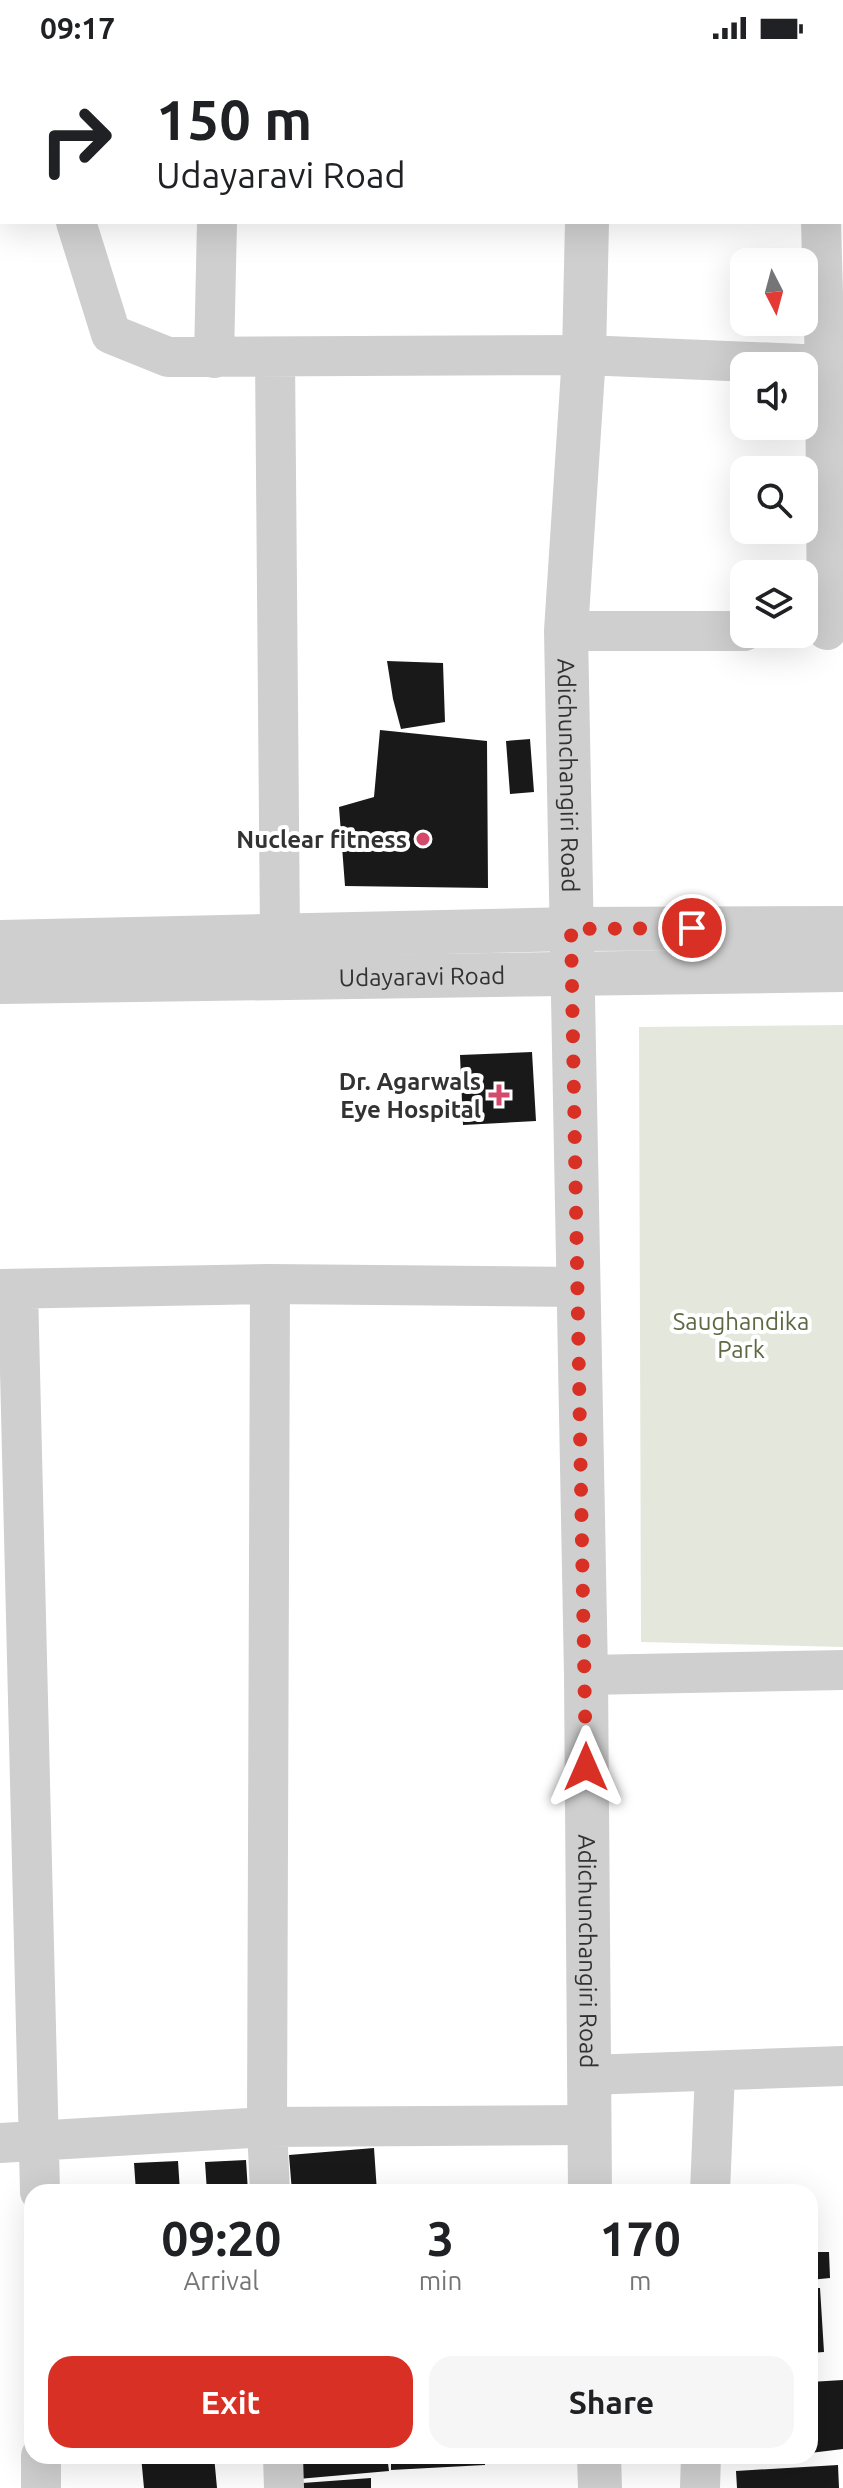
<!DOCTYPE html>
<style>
body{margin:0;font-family:Ubuntu,sans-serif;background:#f6f6f6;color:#202124;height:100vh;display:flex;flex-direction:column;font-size:30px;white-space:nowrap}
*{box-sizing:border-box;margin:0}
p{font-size:26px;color:#757577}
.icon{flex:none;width:44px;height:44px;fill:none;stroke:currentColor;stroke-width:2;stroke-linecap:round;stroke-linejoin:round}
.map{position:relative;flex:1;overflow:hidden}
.side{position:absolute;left:24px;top:2128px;width:794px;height:280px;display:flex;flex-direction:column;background:#fff;border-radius:24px;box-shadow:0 8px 32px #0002}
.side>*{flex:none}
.banner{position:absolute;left:0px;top:0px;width:844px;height:168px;box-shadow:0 8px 32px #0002;background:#fff;color:#202124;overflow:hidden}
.needle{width:52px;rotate:174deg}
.controls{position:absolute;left:730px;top:192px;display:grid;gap:16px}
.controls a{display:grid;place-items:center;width:88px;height:88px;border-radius:16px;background:#fff;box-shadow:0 8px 32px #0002;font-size:40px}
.pin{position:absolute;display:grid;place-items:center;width:68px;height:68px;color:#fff;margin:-34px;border:4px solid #fff;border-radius:50%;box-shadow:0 2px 8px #0007}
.me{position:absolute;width:88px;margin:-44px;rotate:0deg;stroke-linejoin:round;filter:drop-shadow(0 0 6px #0008)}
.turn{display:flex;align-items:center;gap:28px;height:168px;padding:0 24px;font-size:36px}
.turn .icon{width:104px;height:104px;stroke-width:2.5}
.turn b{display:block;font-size:56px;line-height:68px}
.eta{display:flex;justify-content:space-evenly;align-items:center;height:136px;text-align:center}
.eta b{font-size:48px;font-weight:700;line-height:56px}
.primary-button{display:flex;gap:16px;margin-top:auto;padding:16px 24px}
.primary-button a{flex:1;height:92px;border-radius:24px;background:#d93025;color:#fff;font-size:32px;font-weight:700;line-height:92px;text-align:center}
.primary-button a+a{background:#f6f6f6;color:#202124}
.status{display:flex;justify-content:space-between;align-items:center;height:56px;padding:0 40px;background:#fff;direction:ltr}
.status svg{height:22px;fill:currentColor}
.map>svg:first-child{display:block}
.green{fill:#e4e8dc}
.building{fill:#191919}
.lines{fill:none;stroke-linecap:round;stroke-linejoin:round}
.minor{stroke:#cfcfcf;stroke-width:40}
.tertiary{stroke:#cfcfcf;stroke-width:44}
.route{stroke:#d93025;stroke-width:14;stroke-dasharray:0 25.2}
.poi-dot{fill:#d34a6b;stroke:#fff;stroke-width:3}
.labels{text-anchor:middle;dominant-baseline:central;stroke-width:8;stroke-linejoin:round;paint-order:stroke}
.street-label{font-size:24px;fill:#323232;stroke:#fff}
.poi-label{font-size:24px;font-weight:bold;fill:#323232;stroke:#fff;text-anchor:end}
.park-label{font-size:24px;fill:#5c6943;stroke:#fff}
</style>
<div class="status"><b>09:17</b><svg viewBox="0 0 49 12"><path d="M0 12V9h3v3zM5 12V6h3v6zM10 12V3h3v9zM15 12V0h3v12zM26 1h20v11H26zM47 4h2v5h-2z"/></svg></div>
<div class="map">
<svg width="843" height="2432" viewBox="0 0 843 2432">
<rect width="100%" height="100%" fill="#fff"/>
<path class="green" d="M843,969v622l-202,-5 -2,-615z"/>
<path class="building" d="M387,605l56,2 2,59 -44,7 -8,-30z
M380,674l107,11 1,147 -143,-2 -6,-79 35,-10z
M530,683l4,53 -24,2 -4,-53z
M532,996l4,69 -73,4 -3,-70z
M374,2092l3,44h-85l-3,-37z
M246,2104l2,32h-41l-2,-30z
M178,2105l2,31h-44l-2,-29z
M810,2187h2l1,9h16l1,26 -20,2z
M810,2232h10l4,64 -14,1z
M843,2324v69l-33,4v-71z
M141,2400h73l3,32h-73z
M297,2400h90l2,15 -91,8z
M391,2400h94v9l-94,5z
M838,2409l1,23h-102l-1,-17z
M371,2422v10h-82v-4z"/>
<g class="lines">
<path class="minor" d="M18,0l1,2
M220,2v-2
M821,2v-2
M842,61h1
M76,166l35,112 57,23 416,-2 241,10 -4,-143
M275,301l5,579
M214,302l3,-136
M825,309l2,265
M566,575h178
M270,1228l-3,843 3,65
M0,1233l270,-5 306,3
M18,1233l22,903
M586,1619l257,-5
M588,2019l255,-9
M0,2087l267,-16 321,-2
M710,2136l5,-120
M41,2400v32
M283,2400l1,32
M700,2432l1,-32"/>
<g class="tertiary">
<path d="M590,2l1,-2"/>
<path id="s1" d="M587,166l-3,133 -18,276 20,1044 4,517"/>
<path d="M0,886l571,-13 272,-1"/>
<path id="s2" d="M0,926l843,-12"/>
<path d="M599,2400l1,32"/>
</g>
</g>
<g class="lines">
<path class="route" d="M586,1711l-15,-838 121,-1"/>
</g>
<g class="poi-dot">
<circle cx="423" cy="783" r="8"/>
<path d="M495 1027h8v8h8v8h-8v8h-8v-8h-8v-8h8z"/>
</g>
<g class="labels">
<g class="street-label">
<text stroke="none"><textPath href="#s1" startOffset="554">Adichunchangiri Road</textPath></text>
<text stroke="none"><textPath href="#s2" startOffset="422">Udayaravi Road</textPath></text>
<text stroke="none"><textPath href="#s1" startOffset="1730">Adichunchangiri Road</textPath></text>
</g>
<g class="poi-label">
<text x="407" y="783">Nuclear fitness</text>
<text x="481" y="1025">Dr. Agarwals<tspan x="481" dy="28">Eye Hospital</tspan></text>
</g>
<g class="park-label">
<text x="741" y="1265">Saughandika<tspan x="741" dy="28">Park</tspan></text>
</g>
</g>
</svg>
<div class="controls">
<a><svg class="needle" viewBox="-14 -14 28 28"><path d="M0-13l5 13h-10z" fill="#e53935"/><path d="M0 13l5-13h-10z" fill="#757577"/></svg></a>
<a><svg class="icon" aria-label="sound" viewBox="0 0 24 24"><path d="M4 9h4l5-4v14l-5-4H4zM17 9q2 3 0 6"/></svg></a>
<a><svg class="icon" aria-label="search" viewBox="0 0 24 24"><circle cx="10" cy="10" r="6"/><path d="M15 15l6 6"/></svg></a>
<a><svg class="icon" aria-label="layers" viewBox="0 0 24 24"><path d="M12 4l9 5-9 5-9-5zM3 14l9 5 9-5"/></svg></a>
</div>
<div class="pin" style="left:692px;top:872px;background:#d93025"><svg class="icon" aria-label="arrive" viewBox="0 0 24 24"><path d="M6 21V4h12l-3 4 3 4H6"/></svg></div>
<svg class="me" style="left:586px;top:1711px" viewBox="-20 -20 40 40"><path d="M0-17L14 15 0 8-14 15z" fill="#d93025" stroke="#fff" stroke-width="4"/></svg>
<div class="banner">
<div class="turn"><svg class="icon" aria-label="right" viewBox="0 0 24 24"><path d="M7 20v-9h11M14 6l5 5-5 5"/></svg><div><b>150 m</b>Udayaravi Road</div></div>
</div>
<section class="side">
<div class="eta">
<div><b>09:20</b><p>Arrival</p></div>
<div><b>3</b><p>min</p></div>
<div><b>170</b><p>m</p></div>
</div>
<div class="primary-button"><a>Exit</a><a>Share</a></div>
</section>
</div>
